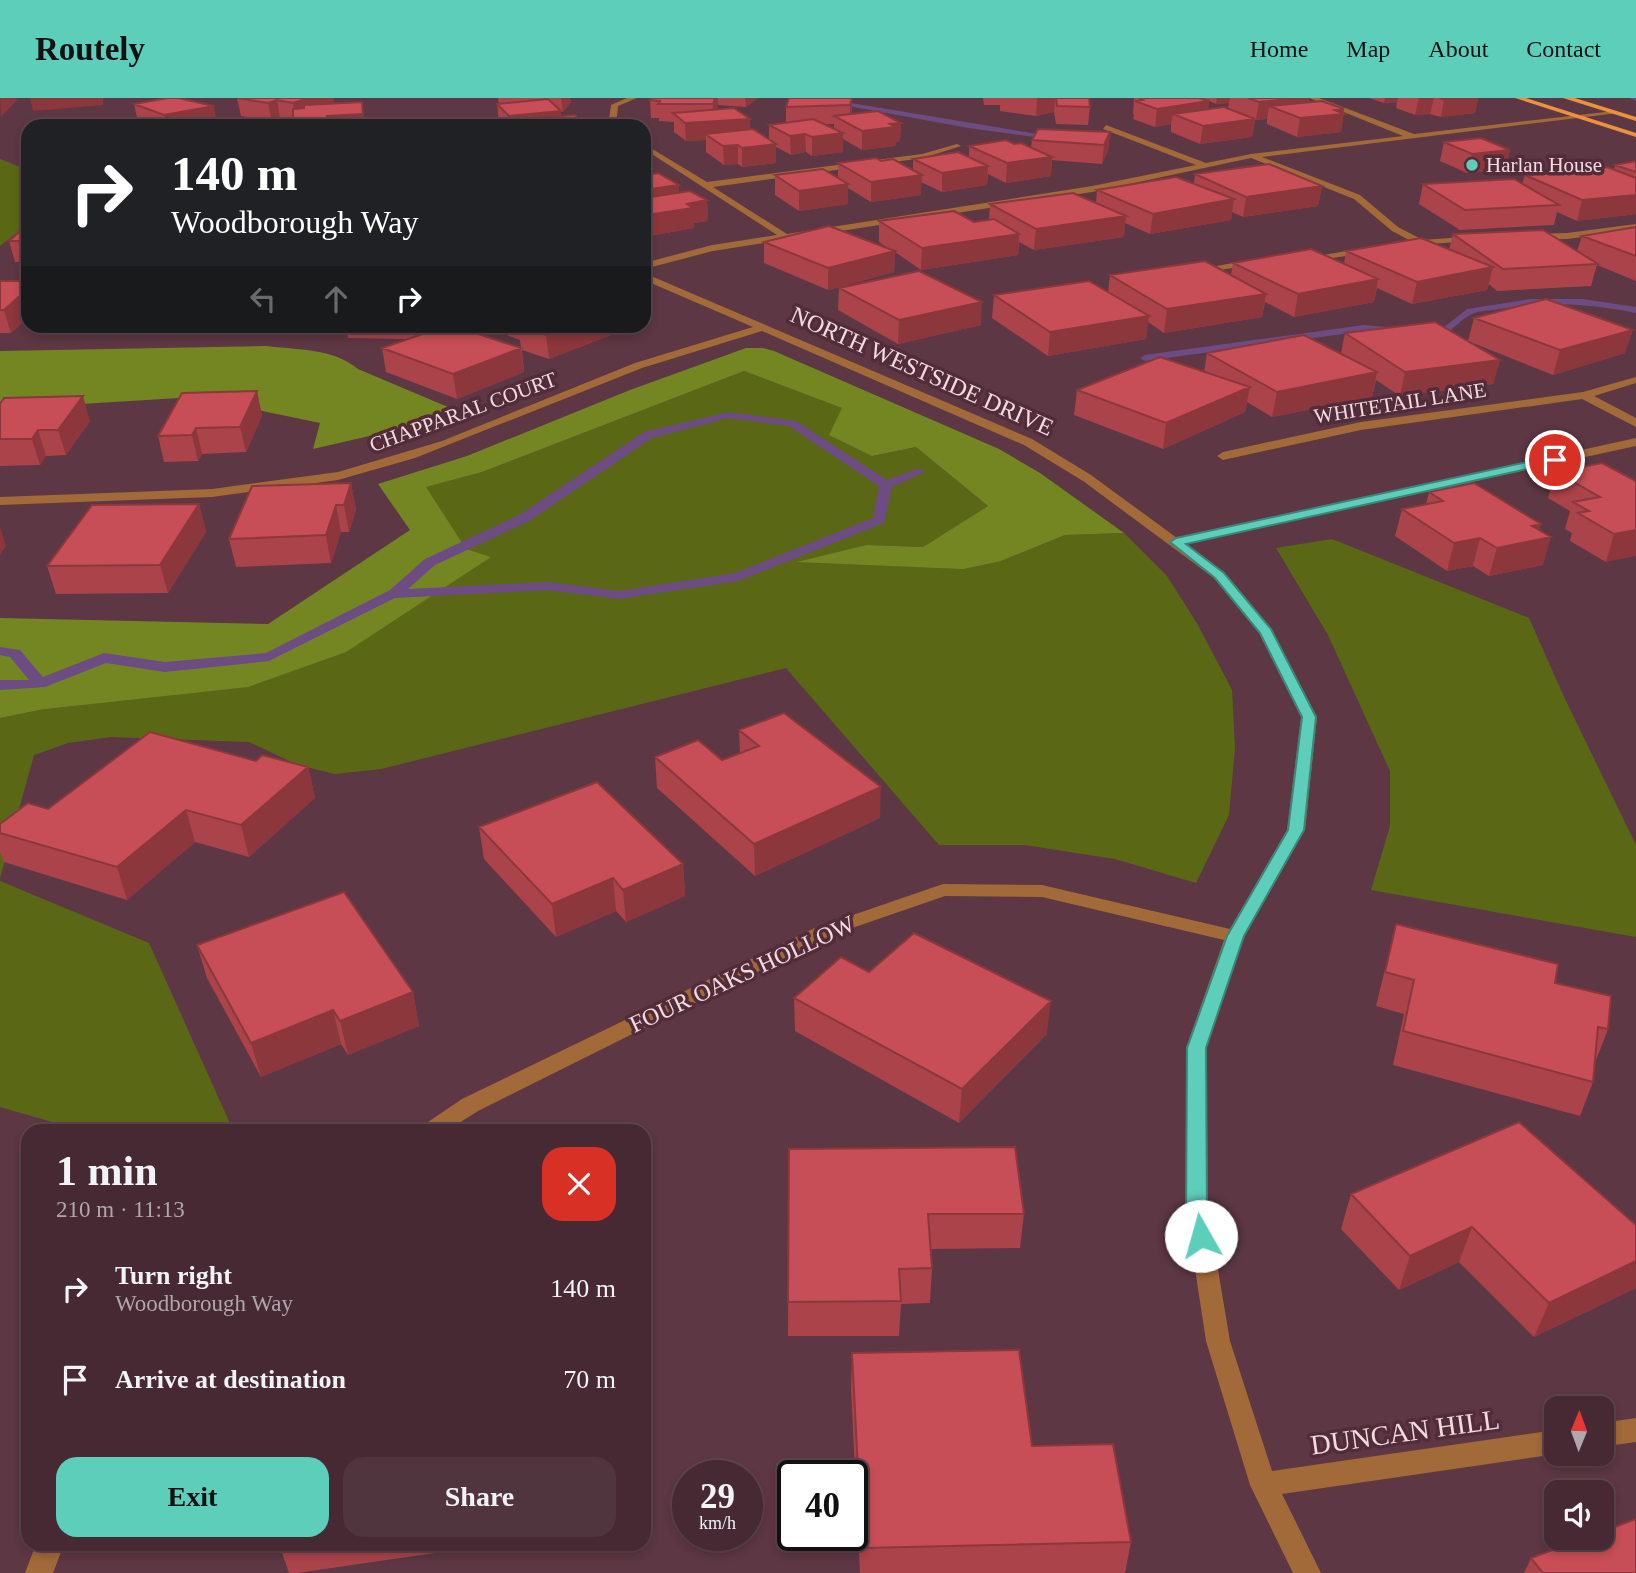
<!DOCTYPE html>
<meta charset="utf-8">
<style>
body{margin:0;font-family:"Times New Roman",serif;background:#50353e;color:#f1f3f6;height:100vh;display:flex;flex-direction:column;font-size:26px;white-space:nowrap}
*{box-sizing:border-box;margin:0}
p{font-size:23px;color:#b0a6ac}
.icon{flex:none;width:38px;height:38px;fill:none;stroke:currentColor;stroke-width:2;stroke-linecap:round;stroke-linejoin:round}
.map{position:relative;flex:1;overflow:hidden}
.side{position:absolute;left:21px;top:1026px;width:630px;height:427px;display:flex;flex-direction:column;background:#462932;border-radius:21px;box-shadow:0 4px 10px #0003,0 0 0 2px #5e454d}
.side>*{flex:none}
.guide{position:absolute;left:21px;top:21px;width:630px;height:214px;border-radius:21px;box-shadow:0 4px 10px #0003,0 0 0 2px #5e454d;background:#202124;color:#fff;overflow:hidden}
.needle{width:46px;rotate:1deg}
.controls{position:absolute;left:1544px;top:1298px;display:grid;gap:14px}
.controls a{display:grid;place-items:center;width:70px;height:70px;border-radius:14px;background:#462932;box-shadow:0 4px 10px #0003,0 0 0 2px #5e454d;font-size:35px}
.speed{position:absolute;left:672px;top:1362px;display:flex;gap:14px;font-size:35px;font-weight:700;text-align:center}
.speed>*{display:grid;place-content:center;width:91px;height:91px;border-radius:50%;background:#462932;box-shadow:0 4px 10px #0003,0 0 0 2px #5e454d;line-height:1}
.speed small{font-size:18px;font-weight:400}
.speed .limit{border:4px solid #111;border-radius:10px;background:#fff;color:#111}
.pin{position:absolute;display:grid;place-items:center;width:60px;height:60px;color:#fff;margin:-30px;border:4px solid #fff;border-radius:50%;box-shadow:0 2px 7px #0007}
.me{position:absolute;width:77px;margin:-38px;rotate:353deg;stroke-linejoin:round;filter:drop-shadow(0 0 5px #0008)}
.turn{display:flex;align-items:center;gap:24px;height:147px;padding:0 35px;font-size:32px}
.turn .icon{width:91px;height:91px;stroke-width:2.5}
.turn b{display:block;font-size:49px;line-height:60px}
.lanes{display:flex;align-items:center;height:66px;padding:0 35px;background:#0003;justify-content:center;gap:35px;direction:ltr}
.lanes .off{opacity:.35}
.round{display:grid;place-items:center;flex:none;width:74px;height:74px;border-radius:21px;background:#50353e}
.summary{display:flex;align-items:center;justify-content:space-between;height:119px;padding:0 35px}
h1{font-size:42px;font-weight:600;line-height:52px}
.button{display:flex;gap:14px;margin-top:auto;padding:14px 35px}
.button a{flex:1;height:80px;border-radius:21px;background:#5dceb9;color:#111;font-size:28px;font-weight:600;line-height:80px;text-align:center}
.button a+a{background:#50353e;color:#f1f3f6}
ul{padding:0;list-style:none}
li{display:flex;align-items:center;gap:21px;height:91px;padding:0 35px}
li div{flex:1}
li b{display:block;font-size:26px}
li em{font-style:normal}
header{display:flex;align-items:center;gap:42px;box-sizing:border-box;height:98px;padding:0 35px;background:#5dceb9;color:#111}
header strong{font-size:33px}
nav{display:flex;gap:38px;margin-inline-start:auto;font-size:24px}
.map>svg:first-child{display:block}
.green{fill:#5a6816}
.forest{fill:#748622}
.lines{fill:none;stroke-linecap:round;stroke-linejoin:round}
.stream{fill:#6c4c82;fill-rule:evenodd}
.minor{fill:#a26939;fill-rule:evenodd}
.major{fill:#ec913d;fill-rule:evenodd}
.wall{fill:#ab434a;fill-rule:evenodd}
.shaded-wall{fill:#8b373c}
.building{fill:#c74e56;stroke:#8b373c;stroke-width:2}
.route{fill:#5dceb9;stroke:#3c8678;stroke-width:2}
.poi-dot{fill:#5dceb9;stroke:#522d39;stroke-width:2.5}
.labels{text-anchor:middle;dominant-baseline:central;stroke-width:7;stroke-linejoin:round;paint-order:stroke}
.far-poi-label{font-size:21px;fill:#f3dae1;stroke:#522d39;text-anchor:start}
.far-street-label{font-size:21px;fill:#f3dae1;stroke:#522d39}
.street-label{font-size:24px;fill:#f3dae1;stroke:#522d39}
.near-street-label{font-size:28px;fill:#f3dae1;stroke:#522d39}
</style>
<header>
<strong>Routely</strong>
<nav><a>Home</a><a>Map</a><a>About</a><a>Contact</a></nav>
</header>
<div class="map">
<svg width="1636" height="1475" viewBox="0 0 1636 1475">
<rect width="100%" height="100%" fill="#5d3743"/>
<path class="green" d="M0,61l28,11v54l-28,22z
M744,273l99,37 29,48 44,-9 72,59 -65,41 -56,-2 134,16 64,-26 59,-2 43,43 31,49 34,65 3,58 -6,67 -33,68 -81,-24 -90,-14h-86l-153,-177 -405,101 -46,5 -37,-9 -49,-23 -138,-5 -43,6 -34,12 -34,123v-160l45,-9 446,-152 -25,-7 -41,-63 57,-15z
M1332,441l197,79 36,81 71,146v92l-265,-47 19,-64v-55l-62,-136 -52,-87z
M0,783l149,62 84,187h-153l-80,-23z"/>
<path class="forest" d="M266,248c32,4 67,2 92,23l97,41 -64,21 -78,18 7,-26 -125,-26 -195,12v-58z
M746,250h17l11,3 225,98 41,24 84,60 -59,2 -64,26 -38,8 -166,-7 70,-17 56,2 65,-41 -72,-59 -44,9 -43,-21 13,-27 -98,-37 -262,101 -56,15 40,62 25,8 -145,95 -98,35 -203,22 -45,9v-100l268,6 142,-94 -32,-46 89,-28 163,-66z"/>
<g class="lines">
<path class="stream" d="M805,0h16l240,40 -4,2 -89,-12z
M1630,0h6v3z
M1531,201h52l53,8v6c-46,-9 -90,-12 -137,-4 -8,2 -18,1 -27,5 -16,7 -30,34 -51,20l22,-6 24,-19z
M1364,227l35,3 5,3 -5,3 -35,-3 -219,30 -5,-3 5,-3z
M728,314l68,9 91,59 32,-12 6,4 -33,15 -8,36 -146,58 -119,18 -72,-9 -152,8 -126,63 -104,11 -59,-9 -61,24 -45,3v-10h29l-19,-23 -10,-2v-8l20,3 23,27 61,-24 61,9 101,-9 124,-63 35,-31 94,-44 125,-83zM728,320l61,8 90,60 -6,32 -138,55 -116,18 -72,-9 -139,7 27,-24 94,-44 123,-83z"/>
<path class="minor" d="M627,0h10l-19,8 -2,20h-8l3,-21z
M1309,0h10l95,36 200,-23 4,2 -356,44 98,38 38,32 25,13 53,-4v4l-3,1 -73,5v-4l11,-1 -19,-10 -38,-32 -103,-41 -159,34 -379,59 -69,18v-6l68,-18 65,-10 -133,-86v-5l63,38 215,-28 35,-10 4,2 -38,12 -210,29 74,47 305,-48 104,-21 -93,-36 3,-4 100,38 45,-9 152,-18z
M1636,126v6l-69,9 -38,1 -5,-3 5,-3 38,-1z
M1369,149l5,3 -2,2 -66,10 -5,-3z
M1254,161l3,1v4l-62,10 -5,-3z
M644,175l388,166 59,36 86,63 459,-100v8l-451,98 39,28 47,57 46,88 -12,113 -61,106 -38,112 2,162 22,131 42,130 284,-41v24l-274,40 39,79h-28l-43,-88 -44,-144 -20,-131v-162l38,-108 -182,-43 -97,-1 -116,40 -351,175 -30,19h-26l3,-6 37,-25 353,-171 128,-44 99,1 188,44 57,-99 14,-113 -42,-84 -45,-55 -131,-97 -59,-36 -262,-114 -120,37 -227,90 -77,22 -126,17 -212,8v-8l212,-8 126,-17 104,-31 193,-78 118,-36 -109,-47z
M1636,279v6l-42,13 42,22v9l-54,-28 -221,31 -138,30 -6,-4 6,-4 138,-30 222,-30z
M1636,1320v24l-35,5v-24z
M36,1446h28l-11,29h-28z"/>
<path class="major" d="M1515,0h11l110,35v4z
M1563,0h12l61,19v4z"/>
</g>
<path class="wall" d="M237,0h96l1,5 -41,17 -13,-2 -8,3 -31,-5z
M498,0h72l1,4 -8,10h-2v4l22,8 1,2h-82l-3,-4 -2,-18h2z
M652,0h106l-12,9 -28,-2v4l51,30v-14l17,-2v-16l66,-9v16l49,9 -1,18 -4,1v4l-34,4 -19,-11v13l-31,4 -6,-4 -15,3 -15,-8v16l-34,4 -4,-3 -14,1 -18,-13v-12l-20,1 -12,-9v-10l-15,-1v-3h-8l-1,-18zM824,26h10v5z
M983,0h106l1,9 -2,18 -32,-1 -2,-12 -18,4 -36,-5v-6h-16z
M1134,0h65l10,3 -1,8 20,-1 1,-5 -13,1 -13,-6h106v4l35,7 -3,23 -44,5 -30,-13v-5l-12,1 -3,17 -52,7 -29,-12v-8l-16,3 -22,-8 1,-4 -1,-1z
M1369,0h109l-3,15 -34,4 -11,-3 -15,1 -19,-7 1,-6 -13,1z
M134,6l83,20 -11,2h-58l-10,-4z
M1110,34l-2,19 -6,13 -50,-4 -1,16 -45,7 -18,-9 -1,11 -45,7 -21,-10v13l-50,7 -23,-14v16l-49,7 -24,-16v-20l63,3v-15l43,-2 32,9v-11l56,-2v-11l45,-2 17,4 1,-8z
M1444,44l66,8 -5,19 -38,4 -27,-12z
M1636,63v53l-59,7 -20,-9 -3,13 -94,5 -41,-26 4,-20h99l3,-9 89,-5 1,-5z
M644,73v1l4,3 31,10v7l28,8 1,21 -14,2v5l-45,8 -5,-3z
M1195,76l127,12 -4,20 -75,11 -11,-5 -1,8 -81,14 -25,-11 -1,14 -90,13 -15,-8 -1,13 -97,15 -26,-18 -1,20 -66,18 -64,-27v-21l124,6 -9,-6v-21l95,1 15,-2 1,-16 106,-1 1,-13 97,-7z
M28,126v38h-13l-6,-21z
M1636,129v54l-39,-16 -6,21 -94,5 -8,-7 -2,6 -75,14 -35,-16 -3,14 -80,15 -29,-15 -3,15 -98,16 -16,-11 -2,17 -98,17 -56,-38 2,-23 114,-3 2,-17h121l2,-12 111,1 2,-13 103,-1 4,-16 124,17 5,-15z
M0,183h28v36l-17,16h-11z
M839,190l142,37 -83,19 -60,-34z
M1474,220l151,35 -72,22 -85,-34z
M93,228h75l-6,5h-67z
M233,228h76l-8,8 -66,-1z
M346,228h80l-6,9 101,13 -1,-8 -16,-6 -1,-8h108v9l-62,24 -27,-9 2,22 -67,27 -71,-27 -4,-24 25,-9 -59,-1z
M1345,235l155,27 -7,24 -93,12 -24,-16 -4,17 -100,20 -25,-15 -2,10 -82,37 -89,-34 3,-25 127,-18 3,-19h134z
M257,293l5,25 -16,36 -44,2 -4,7 -34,1 -6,-26z
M0,306l90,17 -24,34 -20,1 -6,9 -40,1z
M1556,374l80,9 -30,81 -36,-21 2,-8 -7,-4 5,-18 -22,-13z
M351,385l5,27 -7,22h-8l-10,31 -95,4 -7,-28z
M1429,394l112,32 -2,5 4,36 -54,11 -16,-10 -26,5 -52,-35 7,-27 24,-5z
M199,406l7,28 -38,61 -112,1 -9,-28z
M739,632l141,88 -125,58 -98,-88 -2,-31 67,3 18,-7z
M256,663l52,6 7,31 -66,59 -54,-15 -68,58 -123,-38 -4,-10v-28l48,-15z
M479,729l204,37 2,32 -59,26 -10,-11 -60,26 -72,-78z
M1396,826l159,59 53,46 -13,34 -2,19 -13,34 -187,-51 11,-51 -28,-8z
M197,847l216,47 6,34 -71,29 -7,-11 -80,33 -54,-99z
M869,874l178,62 -88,89 -164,-92 -1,-33z
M789,1051l235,65 -4,34 -90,1 2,19 -2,35 -29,1 -2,32h-111z
M1351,1096l285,31v63l-102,49 -75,-75 -60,28 -58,-61z
M852,1255l180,93 99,96 -6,31h-265l-9,-185z
M279,1446h197v3l-179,26h-8z
M1531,1460l105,15h-112z"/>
<path class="shaded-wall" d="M0,0h16l1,2 -16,17z
M30,0h73v7l-70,6z
M308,0h25l2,10 -39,12 -3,-17z
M561,0h9l1,4 -8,10z
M715,0h3v12l32,9 1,18 -46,-3 1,6 -20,1 -1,-18 28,-2v-17z
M745,0h13l-12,9z
M852,0v15l-2,10v-18z
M1037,0h18l-1,14 -18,4z
M1217,0h13l-1,5 -13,1z
M1300,0h9l-3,17 -37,-9 -2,13 -11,1 3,-18z
M1385,0h13l-1,4 -13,1z
M1419,0h15l-4,16 -15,1z
M1459,0h19l-3,15 -34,4 3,-17z
M277,2l3,18 -8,3 -4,-18z
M1209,3l-3,18 -33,-5 -2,10 -16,3 2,-18z
M362,4l3,24h-71l-1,-5 34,-5z
M214,8l3,18 -11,2h-40l-2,-11z
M1344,11l-3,23 -44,5 3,-19 35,-8z
M561,13l1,15 -50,-6 1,6h-3l-1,-10z
M1255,21l-3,18 -52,7 3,-18z
M901,25l-1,18 -4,1v4l-34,4v-19l28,-7z
M1110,34l-2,19 -6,13 2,-19z
M843,35v19l-31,4v-19z
M805,36l1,18 -15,3 -1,-19z
M776,46v19l-34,4v-19z
M738,47v19l-14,1 -1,-19z
M1510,52l-5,19 -38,4 5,-19z
M1052,59l-1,19 -45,7 1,-20z
M988,68l-1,19 -45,7v-19z
M922,77l-1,20 -50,7v-20z
M848,86v20l-49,7v-20z
M679,87l1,20 -36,6v-21z
M1322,88l-4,20 -75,11 3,-20z
M1636,97v19l-59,7 5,-21z
M1234,101l-3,21 -81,14 3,-20z
M707,102l1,21 -14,2v5l-45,8 -2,-21 40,-11z
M1126,118l-2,21 -90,13 2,-21z
M1019,136l-1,21 -97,15 1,-22z
M895,153l-1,21 -66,18v-22z
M1493,169l-6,23 -75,14 5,-22z
M1378,181l-4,23 -80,15 4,-23z
M23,195l5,19v5l-17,16 -7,-23z
M1266,196l-4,23 -98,16 3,-24z
M982,204l-1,23 -83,19 1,-24z
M1149,218l-3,23 -98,17 2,-24z
M161,228h7l-6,5z
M299,228h10l-8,8z
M414,228h12l-10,14z
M572,228h39v9l-62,24 -3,-24z
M1633,232l-8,23 -72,22 7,-25z
M521,250l3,24 -67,27 -4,-25z
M1500,262l-7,24 -93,12 5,-24z
M1377,274l-5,25 -100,20 5,-25z
M1250,289l-5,25 -82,37 3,-26z
M257,293l5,25 -16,36 -6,-25z
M83,298l7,25 -24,34 -8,-25z
M196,330l6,26 -4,7 -6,-26z
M38,332l8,26 -6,9 -8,-26z
M351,385l5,27 -7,22 -5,-27z
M199,406l7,28 -38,61 -8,-28z
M336,407l5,27 -10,31 -5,-28z
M1541,426l-5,16 15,-3 -8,28 -54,11 8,-28 35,-22z
M0,429l6,19 -6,9z
M1636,432v26l-30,6 8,-28z
M1480,440l-7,28 -26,5 7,-28z
M308,669l7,31 -66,59 -8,-32z
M881,689l-1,31 -125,58 -1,-32z
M186,712l9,32 -68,58 -10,-33z
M683,766l2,32 -59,26 -3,-32z
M613,780l3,33 -60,26 -4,-33z
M413,894l6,34 -71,29 -8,-34z
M1051,903l-4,33 -88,89 3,-34z
M333,912l8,34 -80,33 -10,-34z
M1472,1129l-13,35 -60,28 11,-34z
M1636,1163v27l-102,49 15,-34z"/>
<path class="building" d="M168,0h10l36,8 -50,9 -30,-11z
M237,0h71l-15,5 -16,-3 -9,3z
M652,0h63l-2,6h-55l2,-3 -10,-1z
M789,0h63l-2,7 -64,2z
M1056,0h33l1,9 -33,-1z
M1139,0h60l10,3 -52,8 -22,-8 8,-1z
M1248,0h52l-41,4z
M1440,0h19l-15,2z
M548,1l13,12 -52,5 -12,-12z
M1322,3l22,8 -9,1 9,4 -44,4 -31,-12z
M362,4l1,12 -36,2v3l-34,2v-12l11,-1v-3z
M1224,9l31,12 -52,7 -30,-12z
M734,10l16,11 -65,4 -12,-10z
M878,13l23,12 -11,1 6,3 -34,4 -28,-15z
M575,17l8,9 -8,1 1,1h-60l-4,-6z
M813,21l30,14 -31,4 -7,-3 -15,2 -21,-11z
M63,22l57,2 -8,4h-61z
M365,27l-1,1h-31z
M753,31l23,15 -34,4 -4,-3 -15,1 -18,-12z
M1038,31l72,3 -6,13 -72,-5z
M1481,40l29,12 -38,4 -28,-12z
M1006,42l8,4 7,-1 31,14 -45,6 -38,-17z
M958,54l30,14 -46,7 -29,-14z
M876,60l5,3 12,-2 29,16 -51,7 -33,-19z
M1636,63v11l-21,-7z
M1269,66l53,22 -76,11 -51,-23z
M1607,69l29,11v17l-54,5 -57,-25z
M823,71l25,15 -49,7 -24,-16z
M644,74l4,3 10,-2 21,12 -35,5z
M1176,79l58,22 -81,15 -56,-24z
M1514,81l45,26 -94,5 -42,-26z
M690,93l17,9 -20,4 6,4 -46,7 -3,-2v-15z
M1073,95l53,23 -90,13 -46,-25z
M954,113l20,11 20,-3 25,15 -97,14 -43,-27z
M28,126v17h-19z
M829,128l66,25 -67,17 -64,-26z
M1636,129v29l-54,-20z
M1543,132l55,34 -95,5 -50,-35z
M1421,140l72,29 -76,15 -71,-31z
M1311,151l67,30 -80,15 -65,-31z
M1205,163l61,33 -99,15 -57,-34z
M919,173l63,31 -83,18 -60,-32z
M0,183h28v12h-5l-19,17h-4z
M1089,183l60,35 -99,16 -56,-37z
M1546,201l87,31 -73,20 -86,-32z
M1435,224l65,38 -95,12 -60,-39z
M446,228h8l67,22 -68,26 -71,-26z
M518,228h54l-26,9z
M1304,237l73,37 -100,20 -70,-39z
M1160,259l90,30 -84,36 -89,-33z
M257,293l-17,36 -44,1 -4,7 -34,1 24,-43z
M83,298l-25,34h-20l-6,9h-32v-35l4,-6z
M1602,365l34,18v49l-22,4 -36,-21 11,-2 -16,-9 27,-5 -44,-25z
M351,385l-7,22h-8l-10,30 -97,4 23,-53z
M1474,385l67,41 -9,2 19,11 -54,11 -17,-10 -26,5 -52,-34 41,-8 -14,-9z
M199,406l-39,61 -113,1 45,-61z
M784,615l97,74 -127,57 -99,-87 43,-17 24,20 37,-14 -20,-16z
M150,634l106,29 6,-6 46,12 -67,58 -55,-15 -69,57 -117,-34v-9l28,-21 20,6z
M597,684l86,82 -60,26 -10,-12 -61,26 -73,-77z
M344,794l69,100 -73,29 -7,-11 -82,33 -54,-98z
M1396,826l162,40 -3,19 56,13 -3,33 -10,-2 -5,55 -190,-51 11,-51 -29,-8z
M914,835l137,68 -89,88 -168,-91 47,-41 28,15z
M1519,1024l117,103v36l-87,42 -77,-76 -62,29 -59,-62z
M1015,1049l9,67h-96l4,54 -33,1 2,32 -113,1 1,-153z
M1019,1252l13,96 81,-2 18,98 -269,6 -10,-195z
M1636,1421v54h-93l-12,-15 53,-20h17v-6z"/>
<path class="route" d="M1555,358l4,1v5l-373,82 38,29 47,56 45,88 -12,113 -60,106 -38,112 1,162 5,26 -3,6 -8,2 -7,-2 -8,-32 1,-162 40,-112 61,-106 14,-113 -42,-84 -45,-55 -45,-36 6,-4z"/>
<circle class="poi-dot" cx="1472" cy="67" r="7"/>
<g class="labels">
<g class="far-poi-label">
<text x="1486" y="67">Harlan House</text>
</g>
<g class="far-street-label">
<text transform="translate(1400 305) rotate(-9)">WHITETAIL LANE</text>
<text transform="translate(463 314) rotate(-20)">CHAPPARAL COURT</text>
</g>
<g class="street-label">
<text transform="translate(922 273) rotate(24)">NORTH WESTSIDE DRIVE</text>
<text transform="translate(742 876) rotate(-25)">FOUR OAKS HOLLOW</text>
</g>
<g class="near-street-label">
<text transform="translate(1405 1334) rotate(-8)">DUNCAN HILL</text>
</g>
</g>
</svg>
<div class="controls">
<a><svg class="needle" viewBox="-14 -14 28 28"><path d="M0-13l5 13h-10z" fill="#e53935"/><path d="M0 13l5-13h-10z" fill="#b0a6ac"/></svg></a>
<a><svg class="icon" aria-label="sound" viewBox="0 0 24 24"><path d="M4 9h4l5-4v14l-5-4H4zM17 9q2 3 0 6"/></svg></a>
</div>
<div class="speed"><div>29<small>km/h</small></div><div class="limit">40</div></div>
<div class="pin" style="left:1555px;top:362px;background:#d93025"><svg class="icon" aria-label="arrive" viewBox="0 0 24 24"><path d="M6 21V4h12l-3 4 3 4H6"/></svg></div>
<svg class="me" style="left:1201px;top:1138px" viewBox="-20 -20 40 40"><circle r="19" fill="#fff"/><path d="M0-13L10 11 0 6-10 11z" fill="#5dceb9"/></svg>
<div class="guide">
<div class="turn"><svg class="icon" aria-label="right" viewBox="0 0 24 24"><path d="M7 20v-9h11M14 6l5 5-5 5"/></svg><div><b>140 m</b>Woodborough Way</div></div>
<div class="lanes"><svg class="icon off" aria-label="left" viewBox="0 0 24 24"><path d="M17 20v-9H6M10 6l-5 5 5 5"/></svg><svg class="icon off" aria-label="ahead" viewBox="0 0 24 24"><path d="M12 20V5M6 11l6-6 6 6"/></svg><svg class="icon" aria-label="right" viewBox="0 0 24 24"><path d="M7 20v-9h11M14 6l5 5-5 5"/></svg></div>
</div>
<section class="side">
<div class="summary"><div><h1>1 min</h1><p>210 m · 11:13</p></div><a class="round" style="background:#d93025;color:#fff"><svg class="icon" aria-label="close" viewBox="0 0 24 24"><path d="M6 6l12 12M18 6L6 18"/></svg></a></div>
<ul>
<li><svg class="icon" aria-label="right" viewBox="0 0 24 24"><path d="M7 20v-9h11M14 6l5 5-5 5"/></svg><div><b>Turn right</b><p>Woodborough Way</p></div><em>140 m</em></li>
<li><svg class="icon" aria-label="arrive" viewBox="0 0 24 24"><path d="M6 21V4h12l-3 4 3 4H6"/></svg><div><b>Arrive at destination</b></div><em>70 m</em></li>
</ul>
<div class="button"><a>Exit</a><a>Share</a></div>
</section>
</div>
